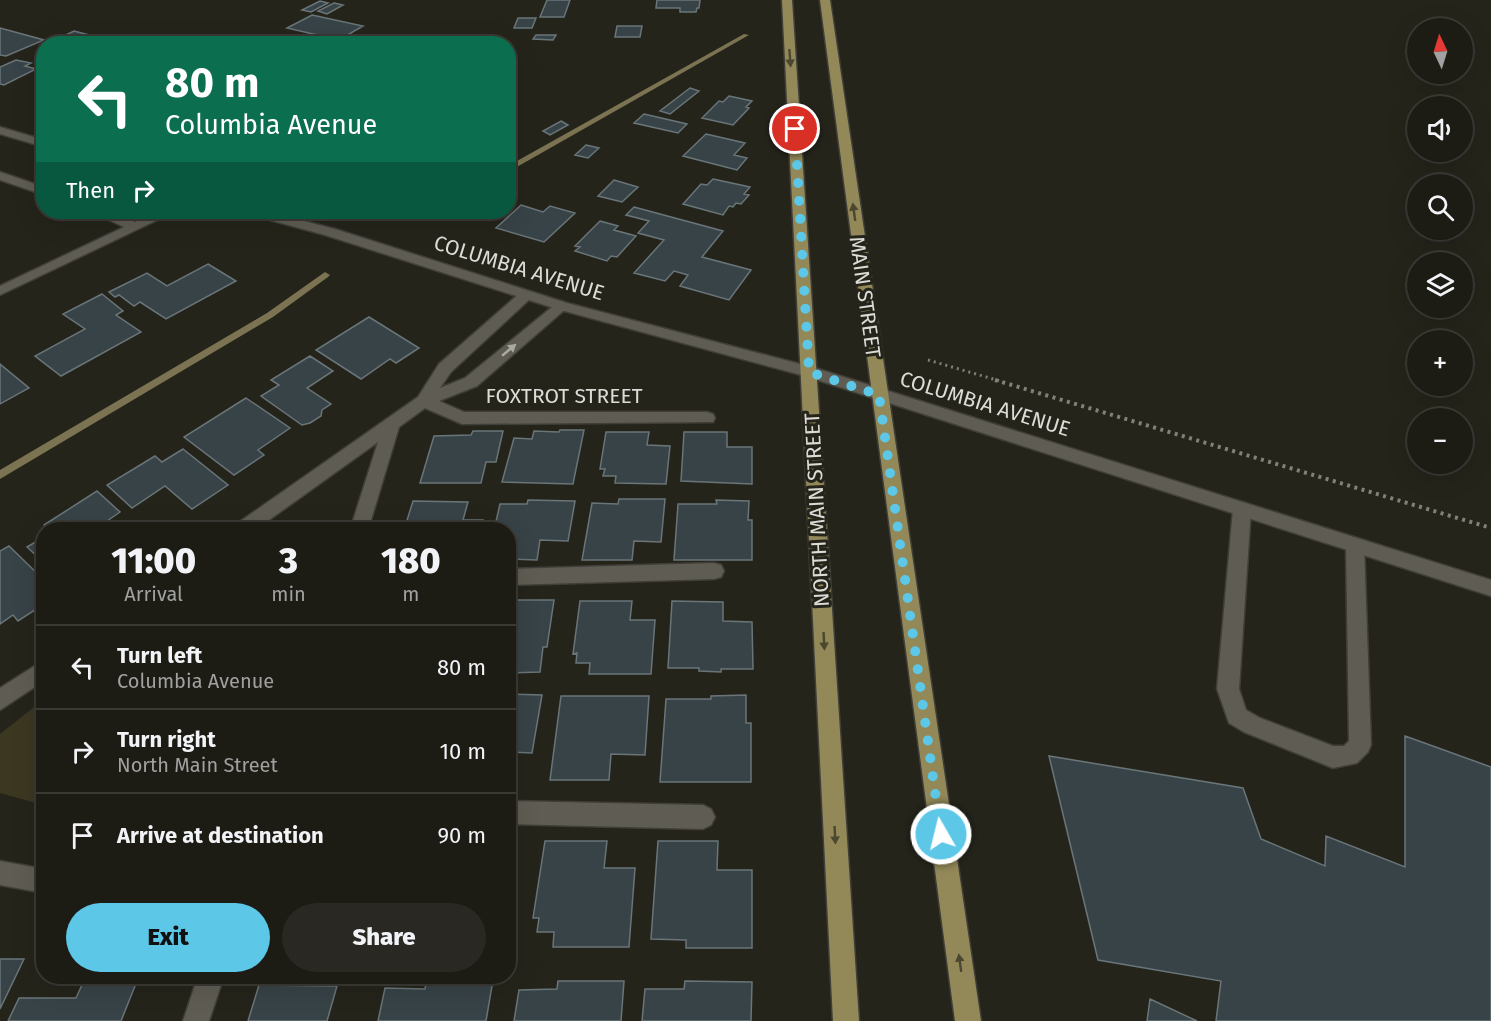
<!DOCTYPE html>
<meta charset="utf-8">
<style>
body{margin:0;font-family:"Fira Sans",sans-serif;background:#292822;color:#f1f3f6;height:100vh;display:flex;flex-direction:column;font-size:22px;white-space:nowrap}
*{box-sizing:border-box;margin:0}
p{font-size:20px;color:#a0a1a0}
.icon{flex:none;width:33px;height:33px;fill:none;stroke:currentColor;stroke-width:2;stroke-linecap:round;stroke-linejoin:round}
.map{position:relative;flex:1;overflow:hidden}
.drawer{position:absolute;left:36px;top:522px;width:480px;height:462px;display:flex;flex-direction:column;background:#1c1b14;border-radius:24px;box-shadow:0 6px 24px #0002,0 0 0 2px #3a3934}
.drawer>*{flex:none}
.guide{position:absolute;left:36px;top:36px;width:480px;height:183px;border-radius:24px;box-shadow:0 6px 24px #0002,0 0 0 2px #3a3934;background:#0b6e4f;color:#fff;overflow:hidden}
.needle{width:39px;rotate:356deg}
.buttons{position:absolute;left:1407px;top:18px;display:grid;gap:12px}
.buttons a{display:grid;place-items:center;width:66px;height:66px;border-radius:50%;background:#1c1b14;box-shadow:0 6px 24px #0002,0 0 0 2px #3a3934;font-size:30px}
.pin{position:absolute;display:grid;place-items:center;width:51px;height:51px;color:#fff;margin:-26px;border:3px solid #fff;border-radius:50%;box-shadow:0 2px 6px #0007}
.me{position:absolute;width:66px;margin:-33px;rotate:352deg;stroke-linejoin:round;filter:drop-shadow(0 0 4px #0008)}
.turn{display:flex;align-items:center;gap:21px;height:126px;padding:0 30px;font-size:27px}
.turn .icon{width:78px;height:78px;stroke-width:2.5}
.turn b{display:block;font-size:42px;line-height:51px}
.then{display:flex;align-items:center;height:57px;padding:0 30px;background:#0003;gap:12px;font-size:22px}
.eta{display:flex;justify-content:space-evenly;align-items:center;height:102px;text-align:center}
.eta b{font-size:36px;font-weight:800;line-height:42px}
.button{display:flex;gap:12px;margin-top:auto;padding:12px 30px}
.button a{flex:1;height:69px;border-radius:36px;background:#5cc7e7;color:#111;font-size:24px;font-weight:800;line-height:69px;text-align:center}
.button a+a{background:#292822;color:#f1f3f6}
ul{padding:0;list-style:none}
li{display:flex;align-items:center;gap:18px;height:84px;padding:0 30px;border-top:2px solid #3a3934}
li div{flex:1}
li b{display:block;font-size:22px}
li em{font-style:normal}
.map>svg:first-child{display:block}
.green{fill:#3c3721}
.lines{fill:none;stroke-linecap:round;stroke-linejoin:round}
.stream{fill:#7b7351;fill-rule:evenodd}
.building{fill:#384347;stroke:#697579;stroke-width:1.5}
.lane-casing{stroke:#3f3e38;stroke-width:3}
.street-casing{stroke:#3f3e38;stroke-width:3}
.secondary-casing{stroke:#3f3e38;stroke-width:3}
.primary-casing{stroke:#3f3e38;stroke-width:3}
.path-far1{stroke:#818079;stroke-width:3;stroke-dasharray:2 4;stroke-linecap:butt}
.path{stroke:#818079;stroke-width:4;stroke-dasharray:3 4.5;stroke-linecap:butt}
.lane{fill:#5f5d53;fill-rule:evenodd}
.street{fill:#5f5d53;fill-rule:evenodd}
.secondary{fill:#5f5d53;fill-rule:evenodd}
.primary{fill:#928858;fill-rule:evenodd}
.oneway{fill:#4b4730}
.oneway2{fill:#aaa9a2}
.route{stroke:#5cc7e7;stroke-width:10;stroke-dasharray:0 18}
.labels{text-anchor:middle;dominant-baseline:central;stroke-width:6;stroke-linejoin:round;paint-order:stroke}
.street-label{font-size:21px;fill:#dcdbd6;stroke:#25241b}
</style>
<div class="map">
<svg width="1491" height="1021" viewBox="0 0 1491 1021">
<rect width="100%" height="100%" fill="#25241b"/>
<path class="green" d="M43,700v105l-43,-12v-59z"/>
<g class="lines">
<path class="stream" d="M744,34l5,1 -241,137v-6z
M325,272l5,3 -2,2 -55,40 -273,162v-9l267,-157z"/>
</g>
<path class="building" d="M547,0h23l-6,17h-24z
M657,0h43l-1,8h-2l-1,4h-16v-4h-24z
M320,1l8,2 -17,9 -9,-2z
M334,3l9,2 -16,9 -9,-3z
M312,15l51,11 -24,14 -52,-12z
M518,18h18l-4,10h-18z
M617,26h25l-2,11h-25z
M0,28l44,12 -38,16 -6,-1z
M74,31l19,5 -16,8 -24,-3z
M536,35h20l-3,5 -20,-1z
M16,60l15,3 -6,3 11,3 -32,16 -4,-1v-17z
M690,88l9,3 -29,23 -10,-3z
M729,96l23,5 -6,6 3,1 -16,17 -31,-7 17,-17 4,1z
M644,114l43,10 -9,9 -44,-10z
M561,121l7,4 -18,10 -7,-4z
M706,134l39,9 -11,12 13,3 -10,12 -54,-14z
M586,145l13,3 -11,10 -13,-3z
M713,179l37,8 -6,7 5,1 -8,9 -5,-1 -3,4 -4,-1 -6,9 -40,-11 18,-20 6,1z
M614,180l24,7 -16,15 -24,-6z
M521,205l22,7 7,-6 25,7 -31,29 -48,-14z
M634,207l89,24 -21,26 49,13 -22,30 -49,-14 8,-11 -14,-4 -9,10 -31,-8 30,-33 -26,-7 11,-12 -23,-6z
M600,221l18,5 -4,4 22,6 -19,21 -6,-1 -4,5 -32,-10 5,-4 -5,-1z
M208,264l28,17 -70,38 -26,-17 -6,4 -15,-11 -4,2 -6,-5 38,-19 20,13z
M102,294l21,17 -7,4 25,17 -80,44 -26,-20 50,-27 -22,-15z
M369,317l50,31 -23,15 -6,-4 -29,20 -45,-29z
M310,356l23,15 -26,17 24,16 -9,6 -1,6 -11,7 -8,2 -41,-29 18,-11 -8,-5z
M0,364l29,24 -29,16z
M246,398l44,30 -32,22 6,5 -30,20 -50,-38z
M560,430h24l-11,54 -71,-2 12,-44 18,1 2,-8 25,1z
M473,431h30l-7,31h-10l-5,21h-61l14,-47 37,-1z
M606,432h43l-2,13 23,1 -4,38 -51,-1 1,-7h-13l2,-7h-5z
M684,432h43v15h25v37l-71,-3z
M183,449l45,36 -36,24 -27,-23 -33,22 -25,-23 48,-29 7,6z
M97,491l23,21 -26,18h-45l-5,-5z
M619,499h46l-4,43 -27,-1 -2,19h-50l10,-57 26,1z
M528,500l47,1 -7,40 -28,-1 -3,20 -29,-1v-29h-14l6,-26h27z
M716,500l33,1 -1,19h4v40h-78l4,-56h39z
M413,501l55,1 -5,18h20l-2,10h-77z
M44,537v26l-17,-16z
M9,546l35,34v24l-26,17 -5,-6 -13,9v-73z
M508,600h46l-7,47h-4l-3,25 -32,1z
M580,601h52l-2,19h25l-4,54h-62l1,-11h-14l1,-10 -4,1z
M672,601l51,1v19l29,1 1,47h-32v3l-22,-1v-3h-31z
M508,694l34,1 -10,58 -24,-1z
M746,695v28h5v59h-91l6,-83h45v-3z
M561,696h88l-4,59 -34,-1 -2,26h-59z
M1405,736l86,31v254h-275l5,-40 -123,-21 -49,-204 194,32 18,51 64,27 1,-30 79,31z
M508,838h7l-7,41z
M545,841h62l-3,27h31l-6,79h-76l1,-15h-17l2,-14h-6z
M658,841h60l-1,29h35v78h-66v-8l-35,-1z
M0,959h24l-24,50z
M86,976h53l-18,45h-113l11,-23h57z
M493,980l-7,41h-108l7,-33 40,1 1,-8z
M558,981h66l-3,40h-107l5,-31 38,-1z
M685,981l67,1 -1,39h-109l3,-32h39z
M259,985l78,1 -10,35h-79z
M1150,999l47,22h-50z"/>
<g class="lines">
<defs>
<path id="lane" d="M1242,502l6,2 3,5 -12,180 7,21 14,8 73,28h11l5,-5 -3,-196 2,-5 7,-2 7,2 2,5 7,200 -3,7 -11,11 -24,5 -89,-36 -15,-9 -12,-34 16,-180 3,-5z"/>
<path id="street" d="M0,172l44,15v8l-44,-15z
M92,212h16l27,10 24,-10h15l-174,83v-9l124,-59z
M526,291l5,1 2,3 -2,3 -80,74 -11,16 25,-10 92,-75 5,-2 7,5 -92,80 -38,15 25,11h243l6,2 2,4 -2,4 -251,2 -37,-16 -26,19 -31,103h-18l28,-88 -123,88h-23l3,-5 183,-128 21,-33 82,-72z
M714,563l7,2 3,6 -3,6 -7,2 -206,6v-16z
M44,660v21l-44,29v-22z
M508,801l195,4 8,4 4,8 -4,8 -8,4 -195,-5z
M0,861l44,8v24l-44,-8z
M198,976h26l-15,45h-26z"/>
<path id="secondary" d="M0,127l44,13v7l-44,-13z
M250,212h19l66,17 232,74 248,65 676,212v16l-686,-220 -248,-67 -232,-74 -74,-20z"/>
<path id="primary" d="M782,0h10l67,1021h-26z
M820,0h10l151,1021h-26z"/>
</defs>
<use href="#lane" class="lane-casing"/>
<use href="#street" class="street-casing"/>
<use href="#secondary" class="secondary-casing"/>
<use href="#primary" class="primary-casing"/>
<path class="path-far1" d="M928,360l72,21"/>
<path class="path" d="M995,380l496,148"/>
<use href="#lane" class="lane"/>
<use href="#street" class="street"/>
<use href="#secondary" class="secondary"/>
<use href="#primary" class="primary"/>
</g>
<defs><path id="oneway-solid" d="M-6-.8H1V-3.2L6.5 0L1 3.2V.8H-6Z" transform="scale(1.5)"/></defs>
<g class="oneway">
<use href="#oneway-solid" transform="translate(790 58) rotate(86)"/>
<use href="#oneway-solid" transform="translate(854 212) rotate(-98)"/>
<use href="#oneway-solid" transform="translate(824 641) rotate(87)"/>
<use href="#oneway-solid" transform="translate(835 835) rotate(87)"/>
<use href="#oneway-solid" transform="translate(960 963) rotate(-98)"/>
</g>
<use class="oneway2" href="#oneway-solid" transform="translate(509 350) rotate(-40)"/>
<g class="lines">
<path class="route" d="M795,129l14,243 70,23 62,439"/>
</g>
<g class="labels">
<g class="street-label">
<text transform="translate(519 268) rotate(17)">COLUMBIA AVENUE</text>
<text transform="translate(865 297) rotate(82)">MAIN STREET</text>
<text x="564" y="396">FOXTROT STREET</text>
<text transform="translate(985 404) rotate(17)">COLUMBIA AVENUE</text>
<text transform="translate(817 510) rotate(-93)">NORTH MAIN STREET</text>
</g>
</g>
</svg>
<div class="buttons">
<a><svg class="needle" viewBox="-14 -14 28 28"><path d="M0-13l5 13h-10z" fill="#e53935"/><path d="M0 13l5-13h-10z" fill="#a0a1a0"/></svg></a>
<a><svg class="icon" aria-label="sound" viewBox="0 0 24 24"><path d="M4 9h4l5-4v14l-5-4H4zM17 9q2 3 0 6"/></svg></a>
<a><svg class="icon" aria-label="search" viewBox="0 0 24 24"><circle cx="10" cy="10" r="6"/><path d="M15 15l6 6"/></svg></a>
<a><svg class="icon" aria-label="layers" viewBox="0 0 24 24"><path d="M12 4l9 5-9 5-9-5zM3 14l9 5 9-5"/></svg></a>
<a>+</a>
<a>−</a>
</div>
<div class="pin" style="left:795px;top:129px;background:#d93025"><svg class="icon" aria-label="arrive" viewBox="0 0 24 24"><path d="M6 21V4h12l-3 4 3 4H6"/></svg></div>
<svg class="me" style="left:941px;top:834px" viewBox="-20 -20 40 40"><circle r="17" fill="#5cc7e7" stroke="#fff" stroke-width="3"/><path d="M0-11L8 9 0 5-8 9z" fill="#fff"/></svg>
<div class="guide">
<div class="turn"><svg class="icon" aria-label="left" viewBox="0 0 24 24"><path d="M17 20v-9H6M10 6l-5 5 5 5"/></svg><div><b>80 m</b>Columbia Avenue</div></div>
<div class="then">Then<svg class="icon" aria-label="right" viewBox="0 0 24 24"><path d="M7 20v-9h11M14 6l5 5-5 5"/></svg></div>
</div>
<section class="drawer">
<div class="eta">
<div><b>11:00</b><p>Arrival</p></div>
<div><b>3</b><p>min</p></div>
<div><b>180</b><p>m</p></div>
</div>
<ul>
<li><svg class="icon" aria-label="left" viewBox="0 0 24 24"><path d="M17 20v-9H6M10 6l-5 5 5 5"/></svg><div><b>Turn left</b><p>Columbia Avenue</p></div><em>80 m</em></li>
<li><svg class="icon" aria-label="right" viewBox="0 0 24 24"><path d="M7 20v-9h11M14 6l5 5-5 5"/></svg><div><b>Turn right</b><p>North Main Street</p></div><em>10 m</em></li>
<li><svg class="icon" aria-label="arrive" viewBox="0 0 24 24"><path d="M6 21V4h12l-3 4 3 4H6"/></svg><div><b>Arrive at destination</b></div><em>90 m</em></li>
</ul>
<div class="button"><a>Exit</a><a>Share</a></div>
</section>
</div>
